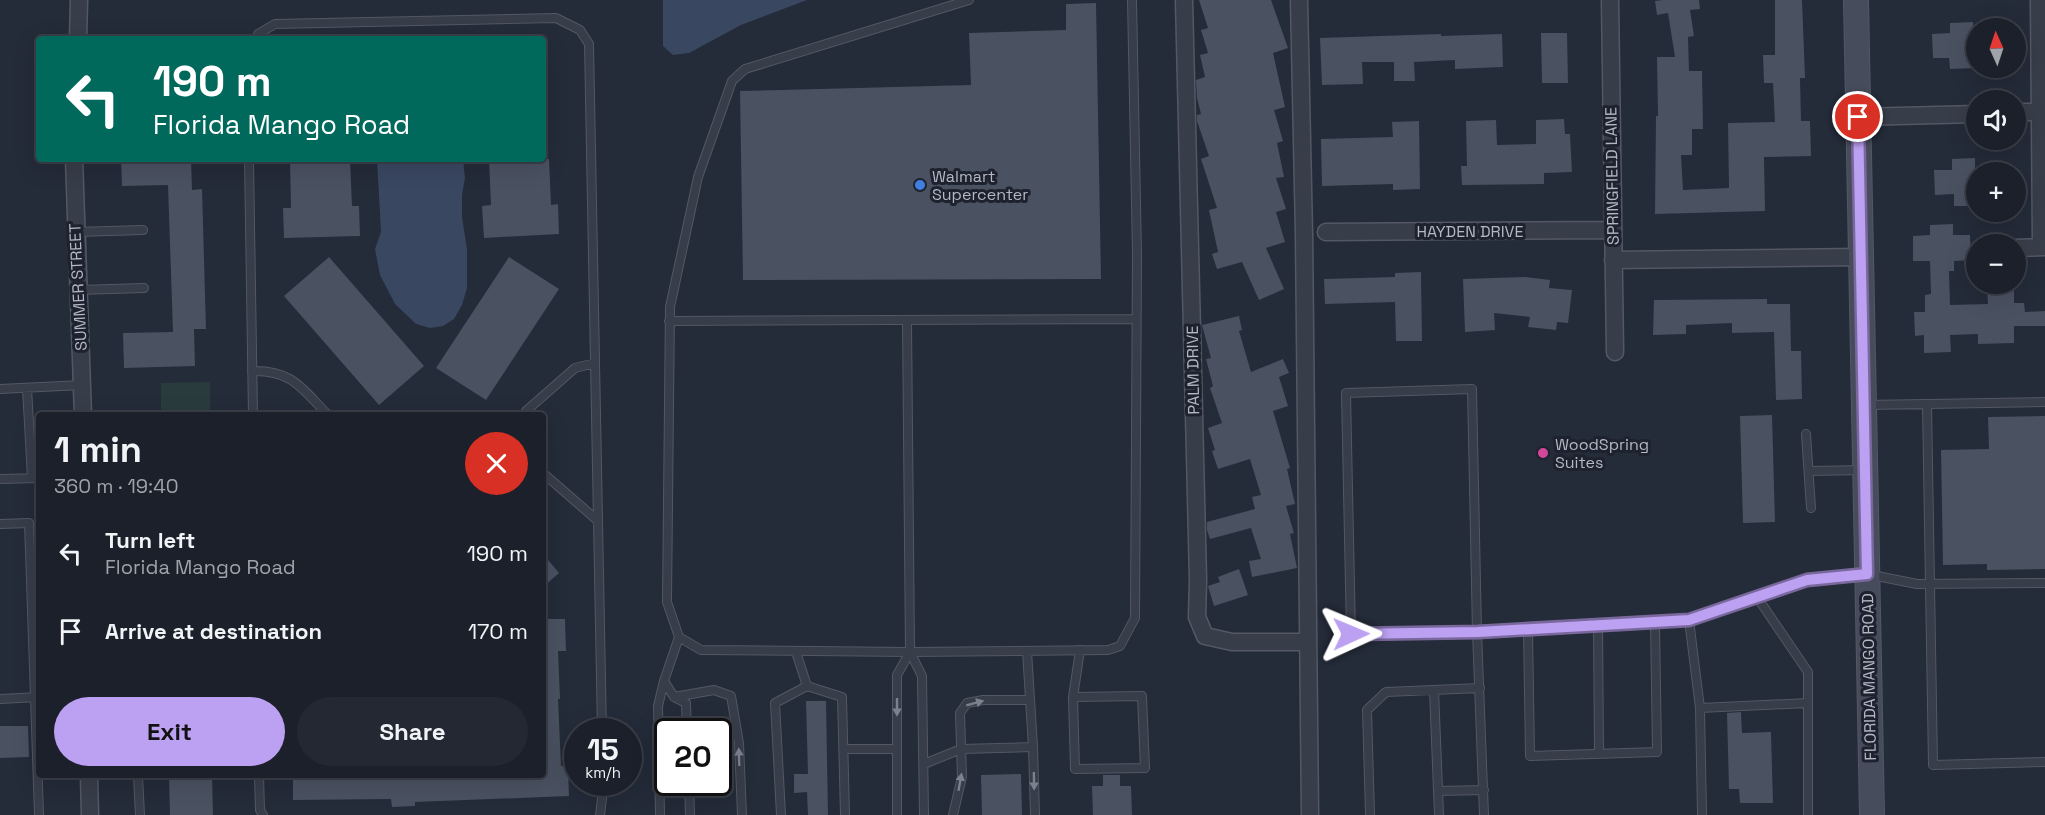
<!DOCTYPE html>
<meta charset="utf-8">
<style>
body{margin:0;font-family:"Space Grotesk",sans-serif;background:#242833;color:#f1f3f6;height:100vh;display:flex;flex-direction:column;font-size:22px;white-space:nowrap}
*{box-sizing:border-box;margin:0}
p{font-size:20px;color:#a0a3a9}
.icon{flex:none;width:33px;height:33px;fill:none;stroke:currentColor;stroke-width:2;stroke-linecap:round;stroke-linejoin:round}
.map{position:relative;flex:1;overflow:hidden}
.sheet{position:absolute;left:36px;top:412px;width:510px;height:366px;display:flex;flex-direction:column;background:#1b202b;border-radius:6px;box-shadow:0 6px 24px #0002,0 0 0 2px #393e47}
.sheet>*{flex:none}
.guide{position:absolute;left:36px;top:36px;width:510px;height:126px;border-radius:6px;box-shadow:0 6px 24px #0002,0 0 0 2px #393e47;background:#00695c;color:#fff;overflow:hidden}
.needle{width:39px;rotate:357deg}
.fabs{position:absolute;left:1966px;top:18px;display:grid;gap:12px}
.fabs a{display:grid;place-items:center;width:60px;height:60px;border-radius:50%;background:#1b202b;box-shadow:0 6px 24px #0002,0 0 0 2px #393e47;font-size:30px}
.speed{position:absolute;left:564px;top:718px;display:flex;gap:12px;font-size:30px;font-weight:700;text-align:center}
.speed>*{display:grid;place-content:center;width:78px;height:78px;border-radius:50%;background:#1b202b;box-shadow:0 6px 24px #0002,0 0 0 2px #393e47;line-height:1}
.speed small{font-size:15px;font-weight:400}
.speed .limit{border:3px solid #111;border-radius:9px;background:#fff;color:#111}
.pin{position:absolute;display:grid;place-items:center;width:51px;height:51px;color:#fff;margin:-26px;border:3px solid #fff;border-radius:50%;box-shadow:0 2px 6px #0007}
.me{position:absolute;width:66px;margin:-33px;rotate:89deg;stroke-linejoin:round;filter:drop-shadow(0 0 4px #0008)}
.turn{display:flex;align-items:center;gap:21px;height:126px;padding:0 18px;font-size:27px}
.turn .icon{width:78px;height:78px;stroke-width:2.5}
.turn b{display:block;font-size:42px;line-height:51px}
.round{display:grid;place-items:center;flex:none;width:63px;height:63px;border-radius:32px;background:#242833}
.head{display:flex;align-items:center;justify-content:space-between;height:102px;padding:0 18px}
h1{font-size:36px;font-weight:700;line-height:45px}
.action{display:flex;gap:12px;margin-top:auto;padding:12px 18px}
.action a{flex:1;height:69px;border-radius:36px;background:#bca0f2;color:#111;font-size:24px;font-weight:700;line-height:69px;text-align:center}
.action a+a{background:#242833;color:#f1f3f6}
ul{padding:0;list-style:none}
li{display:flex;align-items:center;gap:18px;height:78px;padding:0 18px}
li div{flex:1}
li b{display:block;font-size:22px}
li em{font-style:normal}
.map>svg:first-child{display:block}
.green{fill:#2a3b3e}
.water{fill:#3a4761}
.building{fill:#4a5161}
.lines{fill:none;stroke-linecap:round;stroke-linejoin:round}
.lane-casing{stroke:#535864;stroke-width:10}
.street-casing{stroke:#535864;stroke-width:19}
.secondary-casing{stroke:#535864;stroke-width:26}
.lane{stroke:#373d49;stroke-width:8}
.street{stroke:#373d49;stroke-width:16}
.secondary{stroke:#464c5c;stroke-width:24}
.oneway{fill:#7b818d}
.route-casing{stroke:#7a689d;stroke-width:15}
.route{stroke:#bca0f2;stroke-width:10}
.shop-dot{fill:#3f7fe0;stroke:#1d222e;stroke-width:2}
.hotel-dot{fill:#d1479c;stroke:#1d222e;stroke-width:2}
.labels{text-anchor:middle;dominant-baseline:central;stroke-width:6;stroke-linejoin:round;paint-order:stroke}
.poi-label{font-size:16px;fill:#b3b8c5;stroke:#1d222e;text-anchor:start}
.street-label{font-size:16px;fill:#b3b8c5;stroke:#1d222e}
</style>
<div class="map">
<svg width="2045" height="815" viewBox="0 0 2045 815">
<rect width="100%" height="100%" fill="#242b39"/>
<path class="green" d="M210,382v33h-49v-32z"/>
<path class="water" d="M663,0h144l-66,25 -52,28 -16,2 -10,-9z
M377,159h86l2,19 -3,17v22l5,32v39l-5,17 -8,14 -11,7 -13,2 -14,-4 -21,-20 -15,-29 -5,-26 6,-17z"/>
<path class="building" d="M1199,0h72l17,48 -15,5 12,54 -11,3 9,31 -6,2 7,34 -8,1 10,31 -10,3 9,30 -19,6 18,41 -25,11 -17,-38 -25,7 -5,-15 6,-2 -9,-42 8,-2 -16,-49 8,-3 -12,-35v-6l4,-1 -4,-16 -1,-18 9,-3 -5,-22 8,-2 -7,-23 7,-2z
M1663,0h36l1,9 -10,1 4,26 -6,1 1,34h13l1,58h-11v26h-11l2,35 46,-2 -1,-65 47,-1 -2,-39h-9l-1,-28h12v-55h27l3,78h-5l1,43h9l1,35 -47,1 1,54 -110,3 1,-98h2l-1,-59h18l-7,-44 -11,2 -2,-14z
M1096,3l5,276 -358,1 -3,-189 231,-6 -2,-52 97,-3v-26z
M1973,22l1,11h3v25l-3,1 1,9 -25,1 -1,-11h-16l-1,-24 18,-1v-10z
M1541,33h26l1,50h-26z
M1441,34v2l61,-2 1,33 -48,2v-9l-41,2 1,19h-21v-19h-32l1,22 -41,1 -2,-47z
M1564,119l1,15h5l2,38 -28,1v11l-82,1 -1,-19h6l-1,-45 30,-1 1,25 39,-1v-24z
M1419,121l1,68 -27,1v-6l-71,2 -1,-47 72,-2 -1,-15z
M1975,158v11h2l-1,37h-22v-12l-19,1 -1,-25h18v-11z
M121,159h70l1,31 10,-1 4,140h-12l1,37 -71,2 -1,-35 50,-1 -5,-147 -46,1z
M290,159h60l2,47h7l1,30 -76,2 -1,-30h8z
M489,159h60l2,46 7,-1 1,30 -75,4 -2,-32 9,-1z
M1953,224v11h17l1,25 -17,1v10h-5l1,34 38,-1 -1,-18h27v17h10l1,9 20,-1v15h-31v17l-36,1v-10l-28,1 1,17 -27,1v-18l-9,1 -1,-24h11v-17l6,-1 -1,-33h-17v-25l17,-1v-10z
M329,257l95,109 -45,39 -95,-109z
M509,257l50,32 -73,111 -50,-32z
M1421,272l1,69h-26l-1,-39 -70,2 -1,-25 71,-2v-4z
M1525,277l25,3 -1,8 23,2 -4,33 -11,-1 -1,8 -28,-3 2,-10 -36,-4 1,17 -30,2 -2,-53z
M1767,299v5h23l1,47h10l1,48 -26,1 -2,-68 -42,1v-10l-46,2v9l-33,1 1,-35z
M1239,316l3,14 -3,1 12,41 32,-13 6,14 -10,4 9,29 -15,5 17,57 -3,1 8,35 -9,2 8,27 -4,1 7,34 -45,9 -3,-16 12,-2 -10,-31 -41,11 -3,-9v-8l48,-13 -3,-12 9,-2 -11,-36 -32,10 -6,-18 3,-1 -7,-22 14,-5 -12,-35 3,-2 -7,-27 5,-1 -9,-33z
M1772,415l3,107 -32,1 -3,-107z
M2045,416v153l-58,1v-6l-44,1 -2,-115 48,-1 -1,-32z
M543,554l16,19 -16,14z
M1239,569l9,26 -34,11 -6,-20 12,-4 -2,-5z
M543,619h22l1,32h-8l2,48h-2l3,67h7l1,30 -154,6v4l-23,1 -1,-8 -98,1v-24h250z
M806,701h20l2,114h-20l-1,-23 -13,1v-19h14z
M1741,712l1,21 29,-1 2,71h-33l-1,-14h-10l-2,-76z
M0,726h28l1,31 -29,1z
M1021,774l1,41h-40l-1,-40z
M1103,775h17v11h11l1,29h-39l-1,-29h11z
M169,776h43l1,39h-43z"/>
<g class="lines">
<defs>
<path id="lane" d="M969,0l-224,69 -13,12 -34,96 -28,130 -3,295 12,35 22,13 209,2 198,-2 12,-4 15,-28 2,-364 -5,-254
M256,39l2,-5 17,-10 281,-6 24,12 9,14 13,688
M249,159l4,257
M76,232l67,-2
M78,290l66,-2
M907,320l3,332 12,24 2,139
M669,321l467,-2
M252,371c41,-1 50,18 77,45
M27,388l5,90
M0,389l82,-4
M1927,404l6,361 112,-3
M1865,405l180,-3
M524,416l2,-5 49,-43 20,-5
M1806,434l5,74
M1809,471l56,-1
M543,473l55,48
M0,479l39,-1
M0,524l29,-1 10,292
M1757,597l51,75v31
M1689,620l11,88 2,107
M1598,625l1,129
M1528,629l2,127 127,-4 -2,-130
M679,637l-15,44 10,16 12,6 1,29
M1027,651l6,96 2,68
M796,652l11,34 35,11 3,118
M1434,690l5,125
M674,697l40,-7 17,6 8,47 3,72
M1073,697l69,-1 3,72 -70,1 -2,-72 7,-47
M0,699l39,-2
M1700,708l108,-5v112
M845,749h52
M924,764l37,-15 72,-2
M138,776l2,39
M259,776l1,34 3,5
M689,783l1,32
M1438,791l46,-1
M600,815l4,-32
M660,815l-2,-109 6,-25
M781,815l-6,-112 32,-17
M897,815v-140l13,-23
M953,815l9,-38 -2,-64 7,-10 16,-3h47
M1370,815l-3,-105 19,-18 94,-4
M1484,815l-7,-183 -5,-243 -126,4 5,241 126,-2 212,-12 118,-40 60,-6 50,10 128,-1"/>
<path id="street" d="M1184,0l14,580 -1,37 8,19 27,6h76
M1299,0l5,234 6,581
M1610,0l5,352
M2039,0l2,247
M78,39l1,-39
M2016,112h29
M1858,117l119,-3
M74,159l9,257
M1326,232l287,-2
M2016,248l29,-1
M1613,260l248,-3
M89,776l1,39"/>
<path id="secondary" d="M1856,0l16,815"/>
</defs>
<use href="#lane" class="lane-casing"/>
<use href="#street" class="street-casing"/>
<use href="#secondary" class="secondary-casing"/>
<use href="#lane" class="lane"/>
<use href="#street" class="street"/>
<use href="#secondary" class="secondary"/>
</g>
<defs><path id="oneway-solid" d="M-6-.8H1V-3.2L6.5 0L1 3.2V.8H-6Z" transform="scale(1.5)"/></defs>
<g class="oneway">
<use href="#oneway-solid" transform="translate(975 703) rotate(-15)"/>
<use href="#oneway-solid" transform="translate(897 707) rotate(90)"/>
<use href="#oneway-solid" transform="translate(739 757) rotate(-92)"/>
<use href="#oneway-solid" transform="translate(1034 781) rotate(89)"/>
<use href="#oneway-solid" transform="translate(960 782) rotate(-80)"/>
</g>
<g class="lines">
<defs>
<path id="route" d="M1351,634l127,-2 211,-12 118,-40 60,-6 -9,-457"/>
</defs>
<use href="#route" class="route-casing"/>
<use href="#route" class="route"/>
</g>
<circle class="shop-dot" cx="920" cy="185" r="6"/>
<circle class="hotel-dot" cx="1543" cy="453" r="6"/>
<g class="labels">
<g class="poi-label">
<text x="932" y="176">Walmart<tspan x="932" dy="18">Supercenter</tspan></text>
<text x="1555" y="444">WoodSpring<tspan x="1555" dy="18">Suites</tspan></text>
</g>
<g class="street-label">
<text transform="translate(1612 176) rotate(-91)">SPRINGFIELD LANE</text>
<text x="1470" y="231">HAYDEN DRIVE</text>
<text transform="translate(78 287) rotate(-93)">SUMMER STREET</text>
<text transform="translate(1193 370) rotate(-91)">PALM DRIVE</text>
<text transform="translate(1869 677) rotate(-91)">FLORIDA MANGO ROAD</text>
</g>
</g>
</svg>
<div class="fabs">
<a><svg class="needle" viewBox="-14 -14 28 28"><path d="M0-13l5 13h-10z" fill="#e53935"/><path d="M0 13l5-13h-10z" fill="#a0a3a9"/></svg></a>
<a><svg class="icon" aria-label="sound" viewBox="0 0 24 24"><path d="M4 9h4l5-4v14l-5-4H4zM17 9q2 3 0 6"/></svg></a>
<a>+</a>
<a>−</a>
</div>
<div class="speed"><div>15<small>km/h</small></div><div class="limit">20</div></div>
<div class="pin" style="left:1858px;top:117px;background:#d93025"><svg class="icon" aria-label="arrive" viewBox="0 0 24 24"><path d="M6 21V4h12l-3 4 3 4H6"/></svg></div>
<svg class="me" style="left:1351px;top:634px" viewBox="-20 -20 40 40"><path d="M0-17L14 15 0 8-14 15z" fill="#bca0f2" stroke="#fff" stroke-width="4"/></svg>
<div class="guide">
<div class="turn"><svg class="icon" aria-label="left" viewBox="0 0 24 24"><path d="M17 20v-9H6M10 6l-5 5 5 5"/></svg><div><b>190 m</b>Florida Mango Road</div></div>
</div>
<section class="sheet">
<div class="head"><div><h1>1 min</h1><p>360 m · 19:40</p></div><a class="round" style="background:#d93025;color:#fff"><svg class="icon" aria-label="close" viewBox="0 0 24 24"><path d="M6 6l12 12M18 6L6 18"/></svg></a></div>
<ul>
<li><svg class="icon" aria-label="left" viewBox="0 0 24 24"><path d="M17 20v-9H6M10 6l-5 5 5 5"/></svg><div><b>Turn left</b><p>Florida Mango Road</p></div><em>190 m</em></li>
<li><svg class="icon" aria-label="arrive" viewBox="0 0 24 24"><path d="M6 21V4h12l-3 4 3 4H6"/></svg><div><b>Arrive at destination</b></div><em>170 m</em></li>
</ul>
<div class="action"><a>Exit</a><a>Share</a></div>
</section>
</div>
